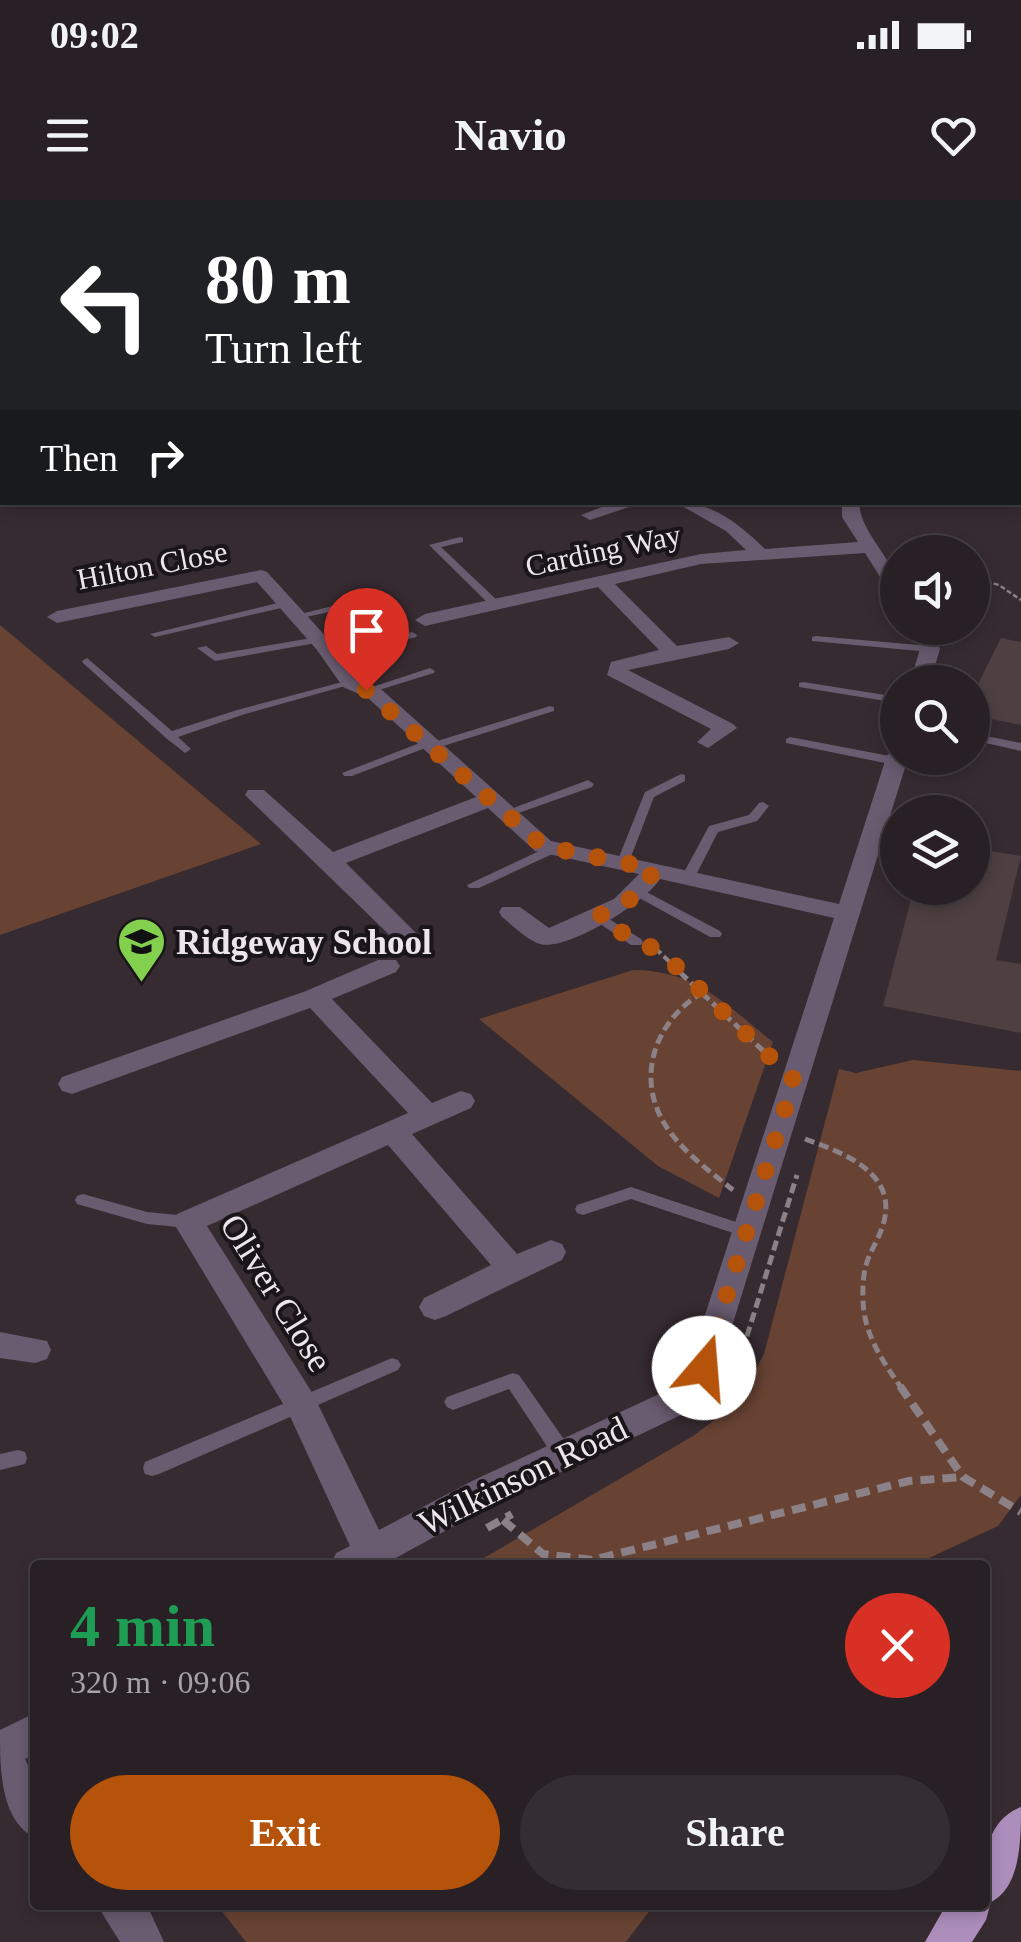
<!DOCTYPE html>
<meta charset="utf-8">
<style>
body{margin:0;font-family:"Times New Roman",serif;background:#342d32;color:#f1f3f6;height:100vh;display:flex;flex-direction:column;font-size:38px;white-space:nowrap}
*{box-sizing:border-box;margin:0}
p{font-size:32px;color:#a5a3a7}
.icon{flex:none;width:55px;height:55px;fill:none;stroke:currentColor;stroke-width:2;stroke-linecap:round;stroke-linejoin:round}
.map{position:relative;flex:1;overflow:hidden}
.sheet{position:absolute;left:30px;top:1360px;width:960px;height:350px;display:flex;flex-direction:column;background:#282025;border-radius:10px;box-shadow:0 5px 15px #0003,0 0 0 2px #443e42}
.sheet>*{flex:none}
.hud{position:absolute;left:0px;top:0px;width:1022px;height:305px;box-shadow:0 5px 15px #0003,0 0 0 2px #443e42;background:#202124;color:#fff;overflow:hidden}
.buttons{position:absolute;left:880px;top:335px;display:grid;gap:20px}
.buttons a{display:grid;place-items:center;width:110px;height:110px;border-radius:50%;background:#282025;box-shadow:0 5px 15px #0003,0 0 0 2px #443e42;font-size:50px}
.pin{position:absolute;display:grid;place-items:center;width:85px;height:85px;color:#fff;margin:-102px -42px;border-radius:50% 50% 50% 0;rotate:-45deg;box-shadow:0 0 10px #0007}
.pin .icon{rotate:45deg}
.me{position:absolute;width:110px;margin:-55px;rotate:18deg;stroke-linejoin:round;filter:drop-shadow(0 0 8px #0008)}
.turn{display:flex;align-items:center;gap:35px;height:210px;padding:0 40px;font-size:45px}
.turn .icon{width:130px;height:130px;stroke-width:2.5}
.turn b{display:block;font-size:70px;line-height:85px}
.then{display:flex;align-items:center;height:95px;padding:0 40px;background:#0003;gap:20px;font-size:38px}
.round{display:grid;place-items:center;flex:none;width:105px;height:105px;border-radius:52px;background:#342d32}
.overview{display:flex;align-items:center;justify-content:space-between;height:170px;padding:0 40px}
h1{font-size:60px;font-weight:600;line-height:75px;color:#1e9e55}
.button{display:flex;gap:20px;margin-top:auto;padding:20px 40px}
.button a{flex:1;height:115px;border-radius:60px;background:#b45309;color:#fff;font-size:40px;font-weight:600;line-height:115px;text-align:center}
.button a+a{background:#342d32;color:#f1f3f6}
.status{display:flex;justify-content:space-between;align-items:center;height:70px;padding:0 50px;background:#282025;direction:ltr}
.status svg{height:28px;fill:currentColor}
header{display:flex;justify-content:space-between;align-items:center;height:130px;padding:0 40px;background:#282025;font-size:45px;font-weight:600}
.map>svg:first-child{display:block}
.green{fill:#684333}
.building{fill:#4e4041}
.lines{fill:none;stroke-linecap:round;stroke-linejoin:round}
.path-far3{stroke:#8b8186;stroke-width:2.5;stroke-dasharray:5 2.5;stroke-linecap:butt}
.path-far2{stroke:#8b8186;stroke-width:4;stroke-dasharray:8 4;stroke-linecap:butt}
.path-far1{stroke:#8b8186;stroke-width:5;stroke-dasharray:10 5;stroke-linecap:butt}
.path{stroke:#8b8186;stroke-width:8;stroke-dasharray:14 8;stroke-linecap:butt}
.service{fill:#695b70;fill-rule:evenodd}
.minor{fill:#695b70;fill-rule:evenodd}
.secondary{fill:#897394;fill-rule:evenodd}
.trunk{fill:#ac8dbc;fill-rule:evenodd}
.route{stroke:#b45309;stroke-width:18;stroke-dasharray:0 32.4}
.labels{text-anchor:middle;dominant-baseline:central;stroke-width:8;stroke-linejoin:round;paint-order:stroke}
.far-street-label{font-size:30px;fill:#ede5e9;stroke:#1a1518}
.poi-label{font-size:35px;font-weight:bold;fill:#ede5e9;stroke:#1a1518;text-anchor:start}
.street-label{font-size:35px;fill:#ede5e9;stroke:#1a1518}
</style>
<div class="status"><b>09:02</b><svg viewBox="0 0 49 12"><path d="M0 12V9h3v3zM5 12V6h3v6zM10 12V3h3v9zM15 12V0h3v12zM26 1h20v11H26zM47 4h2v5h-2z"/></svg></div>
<header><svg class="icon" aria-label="menu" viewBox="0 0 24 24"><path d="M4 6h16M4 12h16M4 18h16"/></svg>Navio<svg class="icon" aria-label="heart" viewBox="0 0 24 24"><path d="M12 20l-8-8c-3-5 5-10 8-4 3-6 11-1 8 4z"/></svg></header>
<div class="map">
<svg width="1021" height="1742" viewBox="0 0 1021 1742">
<rect width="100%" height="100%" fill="#362b31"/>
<path class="green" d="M0,425l261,219 -261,91z
M633,770c63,0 93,35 140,72l-54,156 -61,-32 -179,-147z
M913,860l108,11v424l-23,31 -84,39h-442l221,-129 43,-32 28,-50 75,-285 17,4z
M217,1705h437l-28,37h-380z"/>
<path class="building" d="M1001,438l20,4v83l-49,-10v-19z
M972,648l49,8 -25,104 25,4v69l-138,-27 31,-118h58z"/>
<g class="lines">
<path class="path-far3" d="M972,378l27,7 22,15"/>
<path class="path-far2" d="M655,748l17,16"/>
<path class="path-far1" d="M669,762l105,99
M703,792c-50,30 -70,90 -33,140 17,23 41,40 63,58
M805,939c39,14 94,34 78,86 -5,17 -17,31 -19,50 -6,50 11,75 38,114
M738,1165l59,-190"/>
<path class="path" d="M900,1186l63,91 58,35
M503,1320l40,34 49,6 317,-79 54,-4
M487,1328l25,-14"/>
<path class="service" d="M673,0h7l2,2h-6z
M887,0h7l2,2h-6z
M1020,73h1v4h-1z
M460,337l3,1v4l-22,5 59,56v4h-8l-63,-62z
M362,399l5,3 -1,2 -69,15 -5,-3z
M286,401l4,1v4l-135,31 -5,-3z
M412,432l5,3 -1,2 -85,22 -5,-3z
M816,436l114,10 5,3 -5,3 -118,-11v-4z
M318,437l5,3 -1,2 -107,19 -18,-13 9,-2 11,8z
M87,458l85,73 65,-21 109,-29 4,-1 6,3 -111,31 -67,23 13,12 -6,4 -19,-15 -83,-75 -1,-2z
M430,468l5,3 -1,2 -68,21 -6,-3z
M803,482l95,15v6l-99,-16v-4z
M550,506l4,1v4l-117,37 -9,-1 -76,29h-8l-2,-3 83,-32 9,1z
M972,533l49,10v8l-49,-11z
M790,537l105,20 6,4 -6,4 -109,-22v-4z
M681,574l4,1v6l-31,16 -25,65 -6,4 -5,-1 -1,-3 28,-70z
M588,580l6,4 -2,3 -82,29h-8l-2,-3z
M763,602l6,4 -12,15 -39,11 -24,47h-10l-2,-3 27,-50 40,-11 10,-12z
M554,644l6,4 -1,3 -80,37h-10l-2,-3z
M639,688l81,43 2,3 -2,3h-10l-76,-42 -2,-3z
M598,712l43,27 2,3 -2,3h-10l-38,-26 -2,-3z
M631,987l123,41 2,4 -2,4 -6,2 -117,-39 -48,16 -6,-2 -2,-4 2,-4z
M83,994l64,18 41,4 6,2 2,4 -2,4 -6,2 -41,-4 -70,-20 -2,-4 2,-4z
M392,1158l6,2 3,5 -3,5 -239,104 -7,2 -7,-2 -2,-6 2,-6z
M513,1173l6,2 51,73 2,6 -2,6 -7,2 -7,-2 -47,-71 -56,21 -6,-3 -3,-5 3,-5z
M18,1250l7,2 2,6 -2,6 -25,6v-16z"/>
<path class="minor" d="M246,0h24l2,2h-24z
M583,0h12l1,2h-11z
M615,302h29l-54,18 -9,-5z
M675,302c38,0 64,22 90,47l93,-7 -16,-25v-15h17c2,36 39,56 39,93l-7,-1 -26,-41 -164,11 -86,20 62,62 52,-9 10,6 -10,6 -101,21 105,54 4,4 -29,20 -11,-6 14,-13 -104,-54 4,-13 48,-12 -61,-63 -173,39 -10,-6 10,-6 276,-60 45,-4 -20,-19z
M261,370l6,2 64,70 26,37 25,11 169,151 288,63 48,-149 11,-6v9h10l-192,620 -35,37 -183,87 -115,63h-52l5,-12 14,-7 -62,-134 -115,-190 4,-8 231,-101 -98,-105 -238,86 -10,-3 -4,-7 4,-7 244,-86 72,-31h18l4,6 -4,6 -64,27 100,104 29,-12 10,3 4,7 -4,7 -59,26 105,120 34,-14 11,4 4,8 -4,8 -116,56 -11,4 -11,-4 -5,-9 5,-9 67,-33 -103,-120 -181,81 106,168 66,136 95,-50 183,-85 33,-34 144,-443 -174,-39c-14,23 -94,73 -120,65 -13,-4 -27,-18 -38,-27l-3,-5 3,-5h18l29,21 65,-29 25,-25 -104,-23 -47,-43 -142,55 85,85 -13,8 -9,-2 -164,-159 3,-5h16l69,62 143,-55 -108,-99 -25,-11 -26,-37 -60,-68 -200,41 -10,-6 10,-6z
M913,428h18l9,21 -10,33h-20l10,-33z
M0,1132l47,9 4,9 -4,9 -12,4 -35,-5z
M35,1513v41l-10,5 10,21v58c-35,-18 -35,-69 -35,-108z
M97,1705h50l17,37h-44z"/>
<path class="secondary" d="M0,21l2,1v6l-2,1z
M1020,263h1v11h-1z
M1020,285h1v11h-1z"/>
<path class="trunk" d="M799,0h13l2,2h-13z
M825,0h13l2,2h-13z
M849,0h14l2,2h-14z
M1020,82h1v8h-1z
M1020,109h1v8h-1z
M1020,160h1v9h-1z
M1021,1607c0,32 0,80 -30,95l-5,18 -14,22h-47l21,-37h39c0,-38 -5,-81 36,-98z"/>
</g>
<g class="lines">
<path class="route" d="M366,490l177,156 111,23c-12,27 -30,35 -56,47l38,26 23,8 135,130 -90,288"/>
</g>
<defs>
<symbol id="school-pin" viewBox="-11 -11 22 30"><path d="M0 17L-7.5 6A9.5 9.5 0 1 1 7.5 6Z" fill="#83d04f" stroke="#1a1518"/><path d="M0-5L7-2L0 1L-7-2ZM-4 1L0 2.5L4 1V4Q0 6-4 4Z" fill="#111"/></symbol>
</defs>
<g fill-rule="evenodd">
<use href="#school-pin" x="114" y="714" width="55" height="75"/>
</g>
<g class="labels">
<g class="far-street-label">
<text transform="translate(603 350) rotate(-12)">Carding Way</text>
<text transform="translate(152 365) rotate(-11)">Hilton Close</text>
</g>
<g class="poi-label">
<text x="176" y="742">Ridgeway School</text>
</g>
<g class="street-label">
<text transform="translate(276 1093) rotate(58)">Oliver Close</text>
<text transform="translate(523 1276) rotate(-26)">Wilkinson Road</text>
</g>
</g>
</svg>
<div class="buttons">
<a><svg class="icon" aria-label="sound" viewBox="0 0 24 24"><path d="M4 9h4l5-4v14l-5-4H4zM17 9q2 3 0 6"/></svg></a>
<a><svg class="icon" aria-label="search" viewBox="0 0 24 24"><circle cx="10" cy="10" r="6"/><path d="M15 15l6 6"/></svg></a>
<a><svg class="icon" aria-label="layers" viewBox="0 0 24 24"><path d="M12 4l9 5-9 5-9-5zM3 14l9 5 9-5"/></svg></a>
</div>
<div class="pin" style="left:366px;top:490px;background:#d93025"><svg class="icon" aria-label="arrive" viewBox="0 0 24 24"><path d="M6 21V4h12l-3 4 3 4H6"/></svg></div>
<svg class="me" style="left:704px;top:1168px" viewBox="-20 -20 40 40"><circle r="19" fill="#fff"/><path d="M0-13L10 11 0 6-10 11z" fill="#b45309"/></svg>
<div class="hud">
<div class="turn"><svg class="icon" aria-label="left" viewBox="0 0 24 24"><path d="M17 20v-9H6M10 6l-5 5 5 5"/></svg><div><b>80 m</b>Turn left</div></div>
<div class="then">Then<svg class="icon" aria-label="right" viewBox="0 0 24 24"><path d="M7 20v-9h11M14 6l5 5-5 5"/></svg></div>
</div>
<section class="sheet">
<div class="overview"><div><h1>4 min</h1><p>320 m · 09:06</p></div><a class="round" style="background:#d93025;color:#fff"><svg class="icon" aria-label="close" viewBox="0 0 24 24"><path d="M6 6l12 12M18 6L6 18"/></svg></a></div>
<div class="button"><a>Exit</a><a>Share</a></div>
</section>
</div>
